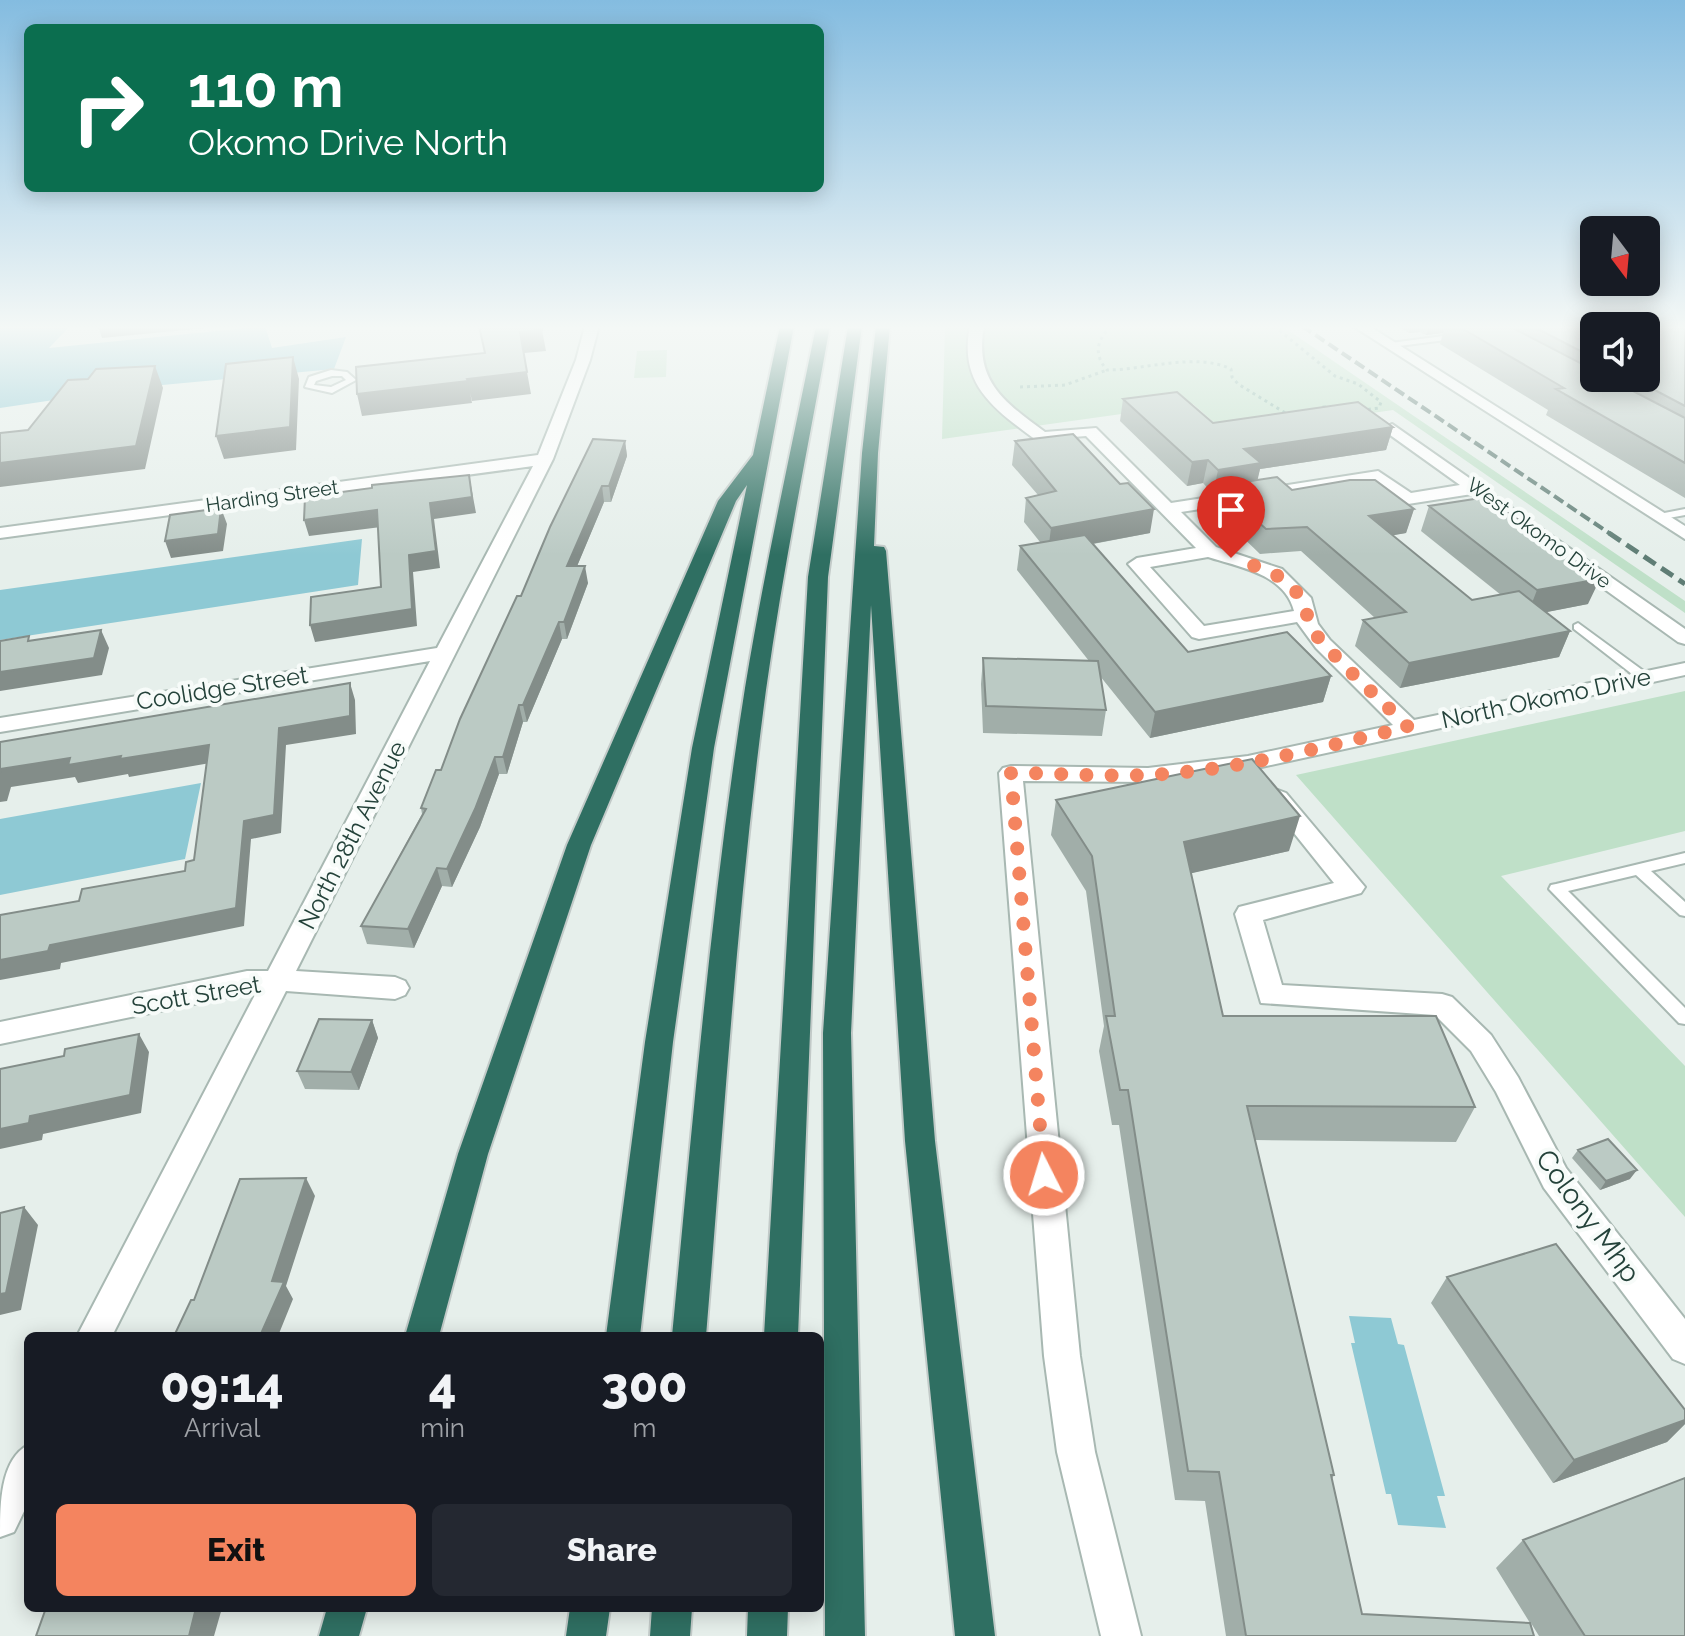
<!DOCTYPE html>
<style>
body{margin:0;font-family:Raleway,sans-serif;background:#242831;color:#f1f3f6;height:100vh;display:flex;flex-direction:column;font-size:30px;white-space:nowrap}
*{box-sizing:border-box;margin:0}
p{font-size:26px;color:#9ea1a6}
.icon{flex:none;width:44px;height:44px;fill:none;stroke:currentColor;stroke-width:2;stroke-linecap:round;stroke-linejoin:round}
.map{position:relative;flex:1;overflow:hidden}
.drawer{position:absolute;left:24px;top:1332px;width:800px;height:280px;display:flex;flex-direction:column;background:#171b24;border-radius:12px;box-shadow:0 4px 20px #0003}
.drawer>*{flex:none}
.hud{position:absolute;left:24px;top:24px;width:800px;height:168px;border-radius:12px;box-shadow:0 4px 20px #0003;background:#0b6e4f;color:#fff;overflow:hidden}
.needle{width:52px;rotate:164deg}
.tools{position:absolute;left:1580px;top:216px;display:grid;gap:16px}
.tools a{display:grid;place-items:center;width:80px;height:80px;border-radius:12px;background:#171b24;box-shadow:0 4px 20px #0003;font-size:40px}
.pin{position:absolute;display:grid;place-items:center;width:68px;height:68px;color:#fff;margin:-82px -34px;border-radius:50% 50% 50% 0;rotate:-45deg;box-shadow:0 0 8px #0007}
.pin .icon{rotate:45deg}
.me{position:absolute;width:88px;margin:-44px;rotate:355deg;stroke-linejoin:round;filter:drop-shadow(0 0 6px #0008)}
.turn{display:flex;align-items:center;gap:28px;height:168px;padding:0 32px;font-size:36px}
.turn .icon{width:104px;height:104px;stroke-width:2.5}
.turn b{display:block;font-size:56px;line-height:68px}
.eta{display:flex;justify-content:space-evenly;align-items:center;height:136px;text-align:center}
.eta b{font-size:48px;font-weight:800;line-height:56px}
.button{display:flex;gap:16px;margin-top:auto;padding:16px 32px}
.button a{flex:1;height:92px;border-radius:12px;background:#f4845f;color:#111;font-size:32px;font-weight:800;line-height:92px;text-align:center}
.button a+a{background:#242831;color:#f1f3f6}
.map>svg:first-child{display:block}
.green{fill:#bfe0c8}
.water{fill:#8ec9d4}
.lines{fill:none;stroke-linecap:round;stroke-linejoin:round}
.service-casing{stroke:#a8b8b2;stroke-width:4}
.minor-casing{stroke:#a8b8b2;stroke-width:4}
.motorway-casing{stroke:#c2cac8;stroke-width:4}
.path{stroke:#86b3a5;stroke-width:3;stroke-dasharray:3 4;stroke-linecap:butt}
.service{fill:#fff;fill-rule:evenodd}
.minor{fill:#fff;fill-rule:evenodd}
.motorway{fill:#2f6f62;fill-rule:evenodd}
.rail-far1{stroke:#5f7d75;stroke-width:4;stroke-dasharray:11 5;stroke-linecap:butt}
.rail{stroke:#5f7d75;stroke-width:5;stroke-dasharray:14 7;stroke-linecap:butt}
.wall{fill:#a1aea9;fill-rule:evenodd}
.shaded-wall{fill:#838d89}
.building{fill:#bbcac4;stroke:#838d89;stroke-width:2}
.route{stroke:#f4845f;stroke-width:14;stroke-dasharray:0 25.2}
.labels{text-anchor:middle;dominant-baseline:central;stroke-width:8;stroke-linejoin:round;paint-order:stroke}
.far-street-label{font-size:20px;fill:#24423a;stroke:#f7fbf9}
.street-label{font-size:24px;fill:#24423a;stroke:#f7fbf9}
.near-street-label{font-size:28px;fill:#24423a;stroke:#f7fbf9}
</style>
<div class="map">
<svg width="1685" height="1636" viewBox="0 0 1685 1636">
<rect width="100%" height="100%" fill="#e6efeb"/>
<path class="green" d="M945,326h337l403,275v12l-292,-203 -166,24 -34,-30 -251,35z
M667,350l-1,27 -32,1 3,-27z
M1685,691v140l-184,45 184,190v151l-389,-442z"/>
<path class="water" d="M0,326h70l-21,22 216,-22 7,22 74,-11 -12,32 -193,18 -141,21z
M362,539l-4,46 -358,55v-50z
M201,783l-16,76 -185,36v-76z
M1349,1316l42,2 7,26 6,1 41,151h-8l9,32 -48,-3 -7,-31h-5l-35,-151h4z"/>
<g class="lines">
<defs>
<path id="service" d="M1458,334l4,2 -1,2 -70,9 -4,-2 4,-2z
M331,370l16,2 9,8 -24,13 -27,-6 4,-10zM332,376h10l4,4 -15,7 -17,-2 2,-4z
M1685,509v6l-27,5 -5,-3 1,-2z
M1578,623l71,52 2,3 -2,3h-8l-67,-52v-4z
M1685,853v10l-34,8 34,31v14l-5,-1 -44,-40 -68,16 117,117v16l-6,-1 -130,-134 2,-4 5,-1z"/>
<path id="minor" d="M585,326h14l-9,34 -37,99 -257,512 99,6 10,4 4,7 -4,7 -10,4 -109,-8 -174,345h-35l180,-345 -257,53v-22l247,-51h21l162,-310 -430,71v-14l437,-70 96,-182 -533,72v-10l538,-73 38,-95z
M970,326h14c-10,55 20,76 61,106l51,-4 75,75 207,-32 33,22 49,-8 -74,-53 -2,-3 8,-5 293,205v15l-7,-2 -206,-148 -64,10 -33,-22 -194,30 35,35 66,22 29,29 7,26 12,16 84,80 271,-57v12l-437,95 -100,12 -125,-1 57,575 15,96 46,184h-40l-44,-184 -13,-96 -45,-583 4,-5 8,-2 137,2 100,-12 145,-31 -77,-77 -19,-26 -98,17 -7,-2 -64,-73 9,-6 59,-10 -110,-112 -50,4c-42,-31 -78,-56 -66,-114zM1208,557c31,10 77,17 86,54l-90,15 -54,-59z
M1353,326h16l316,200v13z
M1278,790l8,3 79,94 -4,6 -98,27 19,65 160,9 10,3 39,38 27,42 48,91 119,151v45l-12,-5 -129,-171 -48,-96 -25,-41 -36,-36 -174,-12 -26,-89 4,-7 95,-24 -68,-85 4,-5z
M28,1445v58l-14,29 -14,5c0,-32 0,-77 28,-92z"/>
<path id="motorway" d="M780,326h14l-80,422 -41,294 -33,294h-34l39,-294 47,-294 55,-263 -11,16 -145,344 -103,309 -49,182h-34l53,-182 109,-309 151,-344 35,-46z
M816,326h14c-22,121 -47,242 -64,364 -29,215 -42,431 -60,646h-34c21,-216 39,-434 73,-648 20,-122 47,-242 71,-362z
M848,326h14l-34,251 -30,759h-34l44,-759z
M876,326h14l-12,127 -4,93 10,1 2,4 49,590 60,495h-40l-50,-495 -34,-536 -20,428 14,603h-40l-2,-603 39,-580z
M327,1608h40l-8,28h-40z
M570,1608h40l-4,28h-40z
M652,1608h40l-2,28h-40z
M748,1608h40l-1,28h-40z"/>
</defs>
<use href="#service" class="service-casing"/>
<use href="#minor" class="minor-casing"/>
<use href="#motorway" class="motorway-casing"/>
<path class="path" d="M1111,326c-14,14 -18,28 -4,44 38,0 89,-18 124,-1l1,8 6,7 49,30
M1274,326l61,50 23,8 23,18 -2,6 -15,2
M1020,387l45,-2 42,-15
M1318,412l5,-5h15"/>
<use href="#service" class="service"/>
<use href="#minor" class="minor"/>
<use href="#motorway" class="motorway"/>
<path class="rail-far1" d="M1302,326l310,209"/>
<path class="rail" d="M1609,533l76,51"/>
</g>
<path class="wall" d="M1397,326h288v172l-139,-83 2,-5 -108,-66 3,-11 -17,2 -6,-3 -11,1zM1594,326l52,52h-52z
M1123,399l90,24 180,4 -7,23 -126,19 -3,11 35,10 122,19 -8,24 -14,2 80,65 29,-5 -80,-64 8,-25 159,98 -42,8 24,19 -11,26 -159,31 -45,-42 8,-26 12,-2 -74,-67 -41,3 -29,-28 2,-9 -7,-9 3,-17 -16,3 -10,-11 -16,3 -67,-65z
M625,441l2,15 -16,46h-7l-27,64 11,17 -21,56h-5l-35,83h-4l-16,52h-8l-19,53 -28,60 -10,-1 -28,62 -47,-4 -6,-18 61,-112 -1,-6 20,-38 80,-174z
M1015,441l135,92 -57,11 95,108 143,24 -8,26 -173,36 -50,-62 6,34 -4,26 -119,-3 -2,-49 2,-26 106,3 -72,-91 3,-24 20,-4 -16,-20 2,-24 12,-3 -26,-30z
M1056,800l233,51 -98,22 32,143 252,91 -19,35 -201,-2 79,335 -2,4 30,135 168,9 -34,-55 27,-28 162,96h-146l-8,-13 3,13h-308l-21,-135 -30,-1 -56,-375h-7l-13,-74 5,-25 -18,-135 -35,-56z
M372,1020l6,18 -19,52 -54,-1 -8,-18z
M1578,1150l52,29 -30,11 -28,-32z
M1447,1277l238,133v14l-18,18 -114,41 -122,-180z"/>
<path class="shaded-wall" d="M98,326h129l-125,12z
M1411,326h10l-1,6 -11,1z
M1429,326h17l-3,7 -17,2z
M542,330l4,21 -22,2 -4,-21z
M293,357l6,22 -3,71 -72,9 -8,-23z
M155,366l8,22 -18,81 -145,18v-24z
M527,372l4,22 -59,7 -5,-22z
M468,381l4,22 -110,13 -5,-22z
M1393,427l-7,23 -126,19 -4,18 -25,-3 -2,7 -16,3 5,-24 26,-21z
M625,441l2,15 -16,46 -2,-16z
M1208,460l-5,23 -16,3 5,-24z
M469,475l7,38 -42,6 6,49 -27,4 4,54 -102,16 -5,-17 102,-16 -3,-54 21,-52z
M602,486l2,16 -34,81 -3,-17z
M221,508l6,16 -4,27 -52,7 -6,-17z
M1154,509l-4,24 -102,19 3,-24z
M1414,509l-8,24 -44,8 7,-25z
M377,510l4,17 -72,9 -5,-16z
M585,566l3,17 -21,56 -3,-17z
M1600,579l-12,25 -61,12 10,-26z
M559,622l3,17 -35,83 -4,-17z
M101,630l8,18 -7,27 -102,16v-19z
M1570,631l-11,26 -159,31 9,-25z
M1331,676l-8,26 -173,36 5,-26z
M350,683l5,17 1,34 -70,11 -5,88 -30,6 -7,87 -183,37 -1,6 -60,11v-20l50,-15 186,-37 8,-87 35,-93z
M519,705l4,17 -16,52 -4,-17z
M209,745l7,17 -87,15 -1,-3 -50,9 -3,-6 -64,10 -4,14 -7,1v-29l1,-4 69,-11 51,-2z
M495,757l4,17 -19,53 -28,60 -5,-18z
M1300,816l-11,35 -114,26 9,-35z
M437,868l5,18 -28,62 -6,-19z
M372,1020l6,18 -19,52 -8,-18z
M139,1034l10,18 -8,61 -98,21 -1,6 -42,9v-20l30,-13z
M1637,1170l-7,9 -30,11 6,-9z
M306,1178l9,18 -29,90 7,13 -15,37h-18l12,-55z
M24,1207l14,18 -17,85 -21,5v-21z
M1685,1420v4l-18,18 -114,41 21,-23z
M196,1608h26l-8,28h-25z"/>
<path class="building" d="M479,326h62l1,4 -22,2 7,40 -60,7 1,2 -111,13 -1,-27 129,-14z
M1458,326h51l85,44v8h14l77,40v45l-129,-74 8,-1z
M1532,326h153v80l-53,-28h14v-52h-52v32z
M293,357l-3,70 -74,9 10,-72z
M155,366l-19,80 -136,17v-30l28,-3 40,-50 20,-1 8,-10z
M1177,392l36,31 145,-21 35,25 -149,22 17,14 -43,7 -10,-10 -16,2 -69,-63z
M1073,434l47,50 8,-1 26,26 -103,19 -25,-30 30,-7 -41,-50z
M593,439l32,2 -16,45h-7l-35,80h18l-21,56h-5l-36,83h-4l-16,52h-8l-20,52 -28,60 -10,-1 -29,61 -47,-3 65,-117 -5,-1 15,-38h5l19,-51 57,-123h4l29,-69z
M469,475l3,22 -42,6 6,48 -27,4 3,54 -102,16 1,-28 70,-10 -4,-77 -73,10 1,-23 67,-9v-3z
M1277,477l15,13 58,-10h25l39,29 -45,7 103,84 47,-9 51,40 -161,32 -46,-43 43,-8 -99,-85 -41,2 -30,-27 10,-2 -15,-16z
M1487,497l113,82 -63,11 -108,-84z
M221,508l-3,26 -53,7 5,-26z
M1085,535l103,117 99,-20 44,44 -176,36 -135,-166z
M101,630l-7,28 -94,14v-31l29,-5 -1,5z
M983,658l115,3 8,49 -120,-4z
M350,683v33l-71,12 -5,87 -30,6 -8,87 -186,37 -2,6 -48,9v-45l79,-14 3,-12 103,-18 1,-9 8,-2 15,-115 -89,14 1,-3 -53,9 2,-7 -69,11 -1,4v-31z
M1252,759l48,57 -116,26 39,174h213l39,91 -228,-1 87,369h-3l31,139 168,9 4,13h-288l-27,-164 -31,-1 -60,-381h-8l-14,-74h9l-23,-160 -36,-56z
M319,1019l53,1 -21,52 -54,-1z
M139,1034l-9,61 -100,21 -1,7 -29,6v-60l64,-13 1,-7z
M1608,1139l29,31 -31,11 -28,-31z
M306,1178l-34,103 12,1 -24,54h-86l17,-36h3l46,-121z
M24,1207l-18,86 -6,1v-81z
M1556,1244l129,166v10l-111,40 -127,-183z
M1685,1478v158h-100l-62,-96z
M46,1608h150l-7,28h-153z"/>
<linearGradient id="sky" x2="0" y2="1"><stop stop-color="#84bce0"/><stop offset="0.59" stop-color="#f4f8f6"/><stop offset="1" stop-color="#f4f8f6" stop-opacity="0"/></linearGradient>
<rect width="1685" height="555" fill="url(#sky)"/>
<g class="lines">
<path class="route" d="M1044,1175l-33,-402c45,0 91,4 136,2 88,-4 175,-28 261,-48 -28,-28 -58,-54 -84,-83 -18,-19 -13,-23 -22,-42 -12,-28 -45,-35 -71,-44"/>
</g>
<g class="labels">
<g class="far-street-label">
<text transform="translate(272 496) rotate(-8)">Harding Street</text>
<text transform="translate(1539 533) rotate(36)">West Okomo Drive</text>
</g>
<g class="street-label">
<text transform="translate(222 688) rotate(-9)">Coolidge Street</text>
<text transform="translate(1546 698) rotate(-12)">North Okomo Drive</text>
<text transform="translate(352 835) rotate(-63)">North 28th Avenue</text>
<text transform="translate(196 995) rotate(-10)">Scott Street</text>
</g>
<g class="near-street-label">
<text transform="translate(1588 1216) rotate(54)">Colony Mhp</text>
</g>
</g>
</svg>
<div class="tools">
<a><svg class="needle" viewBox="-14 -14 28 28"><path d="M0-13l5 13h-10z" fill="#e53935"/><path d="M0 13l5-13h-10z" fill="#9ea1a6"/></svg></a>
<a><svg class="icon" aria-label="sound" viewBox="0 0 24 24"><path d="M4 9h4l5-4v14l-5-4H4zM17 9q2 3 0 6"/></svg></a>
</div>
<div class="pin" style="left:1231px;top:558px;background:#d93025"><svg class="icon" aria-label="arrive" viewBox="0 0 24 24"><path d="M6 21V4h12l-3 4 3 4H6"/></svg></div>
<svg class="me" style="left:1044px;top:1175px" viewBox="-20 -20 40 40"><circle r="17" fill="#f4845f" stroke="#fff" stroke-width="3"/><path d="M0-11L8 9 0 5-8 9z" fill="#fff"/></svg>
<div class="hud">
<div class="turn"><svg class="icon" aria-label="right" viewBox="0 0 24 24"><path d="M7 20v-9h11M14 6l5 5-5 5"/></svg><div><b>110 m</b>Okomo Drive North</div></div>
</div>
<section class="drawer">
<div class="eta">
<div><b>09:14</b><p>Arrival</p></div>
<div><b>4</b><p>min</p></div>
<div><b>300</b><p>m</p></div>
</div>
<div class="button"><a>Exit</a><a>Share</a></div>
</section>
</div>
